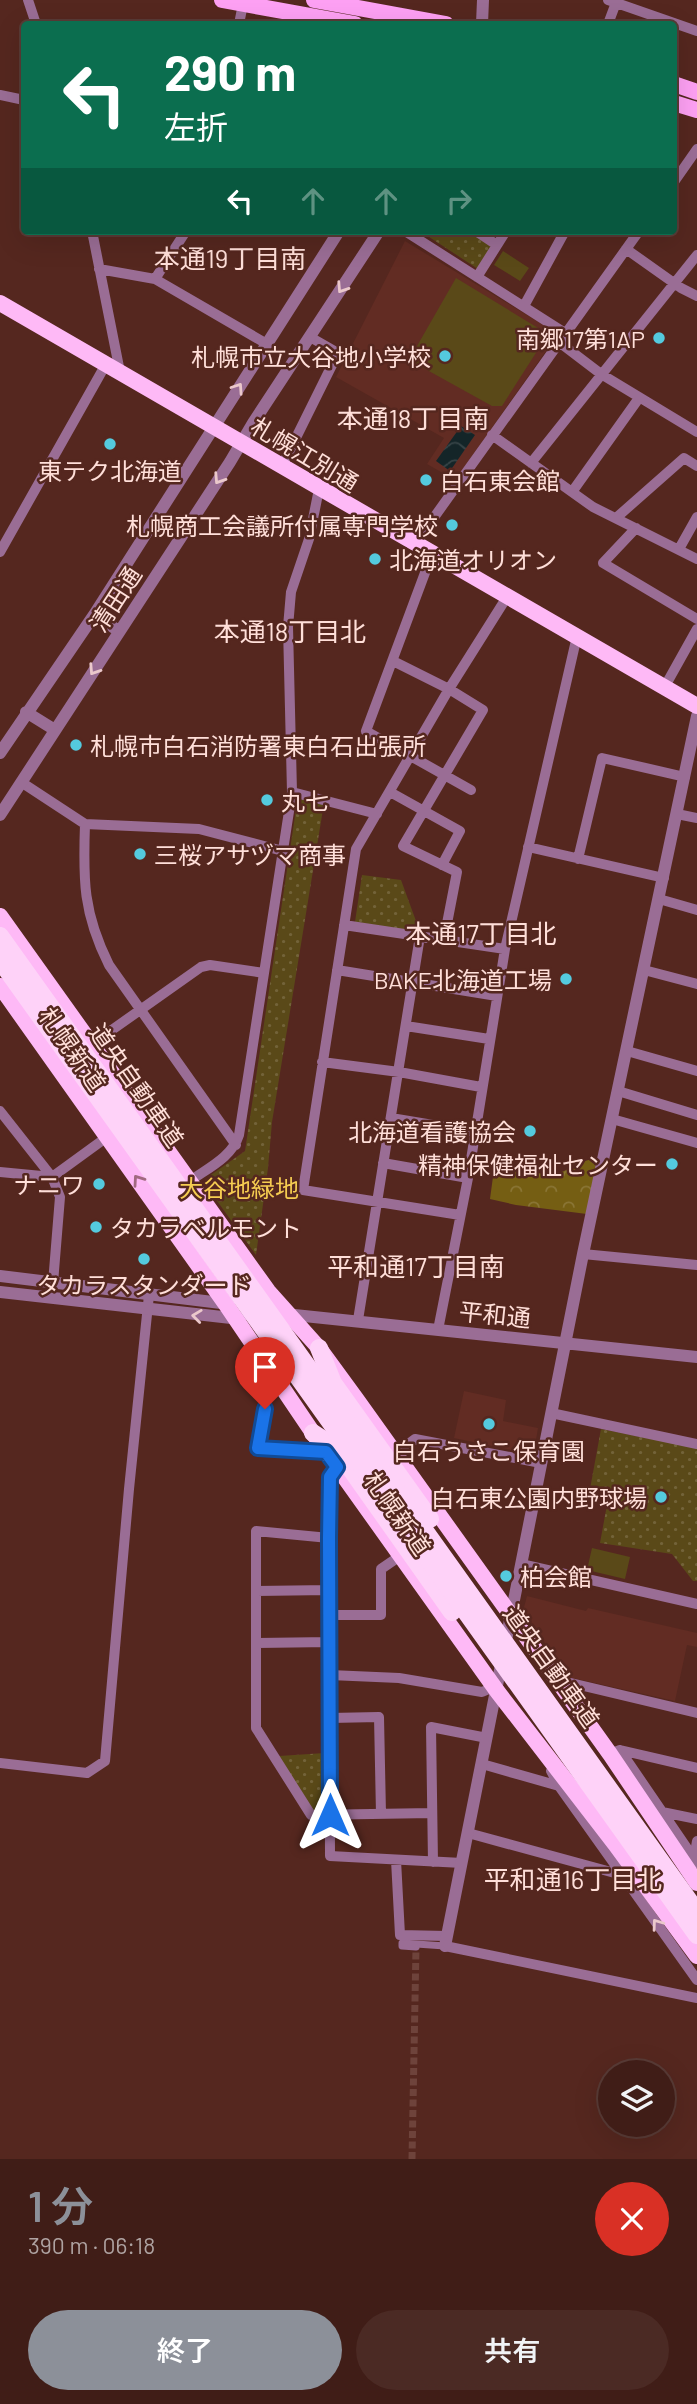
<!DOCTYPE html>
<html lang="ja">
<meta charset="utf-8">
<style>
body{margin:0;font-family:Barlow,"Noto Sans JP",sans-serif;background:#4b2a24;color:#f1f3f6;height:100vh;display:flex;flex-direction:column;font-size:26px;white-space:nowrap}
*{box-sizing:border-box;margin:0}
p{font-size:23px;color:#aea2a1}
.icon{flex:none;width:38px;height:38px;fill:none;stroke:currentColor;stroke-width:2;stroke-linecap:round;stroke-linejoin:round}
.map{position:relative;height:2159px;overflow:hidden}
.details{display:flex;flex-direction:column;background:#401d17;flex:1}
.details>*{flex:none}
.hud{position:absolute;left:21px;top:21px;width:656px;height:214px;border-radius:7px;box-shadow:0 7px 28px #0002,0 0 0 2px #593b36;background:#0b6e4f;color:#fff;overflow:hidden}
.controls{position:absolute;left:598px;top:2060px;display:grid;gap:14px}
.controls a{display:grid;place-items:center;width:77px;height:77px;border-radius:50%;background:#401d17;box-shadow:0 7px 28px #0002,0 0 0 2px #593b36;font-size:35px}
.pin{position:absolute;display:grid;place-items:center;width:60px;height:60px;color:#fff;margin:-72px -30px;border-radius:50% 50% 50% 0;rotate:-45deg;box-shadow:0 0 7px #0007}
.pin .icon{rotate:45deg}
.me{position:absolute;width:77px;margin:-38px;rotate:0deg;stroke-linejoin:round;filter:drop-shadow(0 0 5px #0008)}
.turn{display:flex;align-items:center;gap:24px;height:147px;padding:0 28px;font-size:32px}
.turn .icon{width:91px;height:91px;stroke-width:2.5}
.turn b{display:block;font-size:49px;line-height:60px}
.lanes{display:flex;align-items:center;height:66px;padding:0 28px;background:#0003;justify-content:center;gap:35px;direction:ltr}
.lanes .off{opacity:.35}
.round{display:grid;place-items:center;flex:none;width:74px;height:74px;border-radius:37px;background:#4b2a24}
.summary{display:flex;align-items:center;justify-content:space-between;height:119px;padding:0 28px}
h1{font-size:42px;font-weight:600;line-height:52px;color:#8c9099}
.button{display:flex;gap:14px;margin-top:auto;padding:14px 28px}
.button a{flex:1;height:80px;border-radius:42px;background:#8c9099;color:#fff;font-size:28px;font-weight:600;line-height:80px;text-align:center}
.button a+a{background:#4b2a24;color:#f1f3f6}
.map>svg:first-child{display:block}
.built{fill:#622c23}
.grass{fill:#5a4918}
.forest{fill:url(#forest-crowns)}
.park{fill:url(#park-dots)}
.water{fill:url(#water-waves)}
.lines{fill:none;stroke-linecap:round;stroke-linejoin:round}
.pedestrian-tunnel{stroke:#6e433b;stroke-width:7;stroke-dasharray:7 3.5;stroke-linecap:butt}
.pedestrian{stroke:#9a6d95;stroke-width:7}
.minor{stroke:#9a6d95;stroke-width:10}
.tertiary{stroke:#9a6d95;stroke-width:12}
.primary{stroke:#fda0f3;stroke-width:16}
.trunk{stroke:#feb9f6;stroke-width:16}
.motorway{stroke:#fed2f8;stroke-width:18}
.motorway-bridge{stroke:#fed2f8;stroke-width:18}
.oneway{stroke:#ebc8cb}
.oneway2{stroke:#a16980}
.route-casing{stroke:#114b97;stroke-width:18}
.route{stroke:#1a73e8;stroke-width:12}
.poi-dot{fill:#54cade;stroke:#55271f;stroke-width:2.5}
.labels{text-anchor:middle;dominant-baseline:central;stroke-width:5;stroke-linejoin:round;paint-order:stroke}
.poi-label{font-size:24px;fill:#ffdfd9;stroke:#55271f;text-anchor:end}
.street-label{font-size:24px;fill:#ffdfd9;stroke:#55271f}
.park-label{font-size:24px;fill:#f6cd51;stroke:#55271f}
.neighbourhood-label{font-size:26px;fill:#ffdfd9;stroke:#55271f}
</style>
<div class="map">
<svg width="697" height="2159" viewBox="0 0 697 2159">
<defs>
<pattern id="forest-crowns" width="20" height="18" patternUnits="userSpaceOnUse" patternTransform="scale(1.75)"><rect width="20" height="18" fill="#755e13"/><path d="M2 6a3 3 0 1 1 6 0M12 15a3 3 0 1 1 6 0" fill="none" stroke="#8a7535"/></pattern>
<pattern id="park-dots" width="8" height="8" patternUnits="userSpaceOnUse" patternTransform="scale(1.75)"><rect width="8" height="8" fill="#5a4918"/><path d="M2 2h.1M6 6h.1" fill="none" stroke="#736339" stroke-width="1.8" stroke-linecap="round"/></pattern>
<pattern id="water-waves" width="16" height="10" patternUnits="userSpaceOnUse" patternTransform="scale(1.75)"><rect width="16" height="10" fill="#142528"/><path d="M0 5q4-4 8 0t8 0" fill="none" stroke="#374447"/></pattern>
</defs>
<rect width="100%" height="100%" fill="#55271f"/>
<path class="built" d="M405,241l153,93 -103,146 -28,-16 17,-26 -108,-61z
M464,1391l42,9 -3,21 35,7 -4,24 -3,2 -77,-16z
M527,1596l59,15 2,-3 109,25v14l-10,-2 -12,56 -107,-24 -45,-66z"/>
<path class="grass" d="M503,251l26,17 -9,13 -26,-16z
M456,278l92,56 -46,72h-10l-83,-46z
M592,1548l38,9 -5,22 -38,-9z"/>
<path class="forest" d="M599,1158l-12,56 -71,-9 -26,-6 5,-37 55,14c6,-4 11,-3 16,-6 10,-6 21,-11 33,-12z"/>
<path class="park" d="M420,231h51l23,15 -16,23z
M298,796l26,7 -52,319 -4,46 -12,87 -49,-68 1,-10 37,-26z
M362,875l39,5 19,52 -65,-10z
M601,1429l96,19v133h-4l-21,-27 -72,-11 9,-49 -19,-5z
M325,1753l1,54 -2,2 -11,1 -34,-54z"/>
<path class="water" d="M461,426l14,9 -25,36 -14,-10z"/>
<g class="lines">
<path class="pedestrian-tunnel" d="M412,2159l4,-212"/>
<path class="pedestrian" d="M416,1947l-14,-1v-3l43,3"/>
<path class="minor" d="M28,0l8,24
M608,0l89,31
M239,24l4,-20
M608,24l9,-24
M0,95l24,5
M674,182l23,-33
M92,231l28,141
M405,231l160,102
M476,231l21,14
M626,249l55,39 16,8
M99,269l56,10 112,65
M477,277l29,-46
M155,279l31,-48
M524,306l41,-75
M559,342l42,32 96,58
M492,435l101,72 104,52
M531,463l166,-208
M282,466l56,-113 -28,-16
M572,492l67,-94
M616,518l68,-60 13,8
M636,528l-33,35 94,56
M415,544l224,-313
M679,549l18,-32
M0,552l106,-188
M432,554l-66,177 105,59
M393,661l56,28 34,21 -80,136 54,26 -13,67
M664,688l33,-59
M21,782l64,42 114,5 84,22
M292,792l85,22
M390,792l70,39 -18,34
M677,814l20,4
M85,824c-2,56 -2,89 24,141l127,180
M528,847l136,31
M578,859l24,-101 83,19
M659,899l38,11
M344,925l161,24
M337,970l160,26
M644,970l53,14
M406,1026l83,13
M92,1044l109,-77 9,-2 54,8
M627,1051l70,20
M322,1062l77,10 82,15
M618,1091l79,24
M0,1111l52,66 8,20 -7,86
M391,1118l84,14
M612,1119l85,24
M383,1163l85,15
M0,1172l52,5 55,-40
M190,1181c18,-13 42,-24 49,-46l53,-343 -4,-165 3,-35 18,-53 10,-50
M460,1215l-157,-25 53,-341 93,-160 58,-92
M583,1254l114,11
M358,1320l62,-384
M438,1330l30,-152 37,-229 72,-313
M279,1383l-11,7 -9,58 67,4
M551,1413l146,31
M395,1454l20,-15 126,24
M337,1467l-7,10 -1,61 1,318 132,7
M329,1538l-73,-7v197l55,87 121,-2
M521,1564l176,40
M256,1591l73,-1
M330,1615h51v-46l19,-13
M257,1643l73,-1
M330,1675l69,3 83,14 12,-5
M563,1688l8,-5 126,30
M330,1718l49,-1 2,97
M620,1750l77,18
M610,1754l10,-4 77,113
M0,1763l87,10 18,-12 24,-272 20,-194
M482,1764l77,22
M551,1771l8,15 138,194
M662,1812l35,7
M468,1833l154,42
M694,1858l3,-17
M396,1860l4,75 47,1
M433,1862l-2,-135 56,11
M445,1946l252,52"/>
<path class="tertiary" d="M482,24l1,-24
M94,615l25,16
M26,712l29,18
M0,753l94,-138 245,-384
M0,815l230,-353 23,-39 126,-192
M0,1276l229,28
M0,1292l240,27
M285,1314l412,43
M445,1946l138,-692 114,-538"/>
<path class="primary" d="M222,0l133,24
M314,0l132,24
M674,84l23,8
M674,103l23,7"/>
<path class="trunk" d="M0,303l697,403
M0,916l268,375 51,57 38,52 253,354 87,129
M0,986l225,317 88,130 184,258 118,153 82,112"/>
<path class="motorway" d="M319,1348l14,35 97,136
M313,1433l23,15 116,164"/>
<path class="motorway-bridge" d="M0,936l697,976
M0,960l697,975"/>
</g>
<defs><path id="oneway-chevron" d="M-2-3.5L2.5 0L-2 3.5" fill="none" stroke-width="1.6" stroke-linecap="round" stroke-linejoin="round" transform="scale(1.75)"/></defs>
<g class="oneway">
<use href="#oneway-chevron" transform="translate(342 288) rotate(123)"/>
<use href="#oneway-chevron" transform="translate(238 388) rotate(-56)"/>
<use href="#oneway-chevron" transform="translate(219 479) rotate(123)"/>
<use href="#oneway-chevron" transform="translate(94 670) rotate(123)"/>
<use href="#oneway-chevron" transform="translate(197 1316) rotate(-173)"/>
<use href="#oneway-chevron" transform="translate(657 1924) rotate(-126)"/>
</g>
<use class="oneway2" href="#oneway-chevron" transform="translate(138 1180) rotate(-125)"/>
<g class="lines">
<defs>
<path id="route" d="M265,1409l-7,39 68,4 11,15 -7,10 -1,61 1,277"/>
</defs>
<use href="#route" class="route-casing"/>
<use href="#route" class="route"/>
</g>
<g class="poi-dot">
<circle cx="659" cy="338" r="7"/>
<circle cx="445" cy="356" r="7"/>
<circle cx="110" cy="444" r="7"/>
<circle cx="426" cy="480" r="7"/>
<circle cx="452" cy="525" r="7"/>
<circle cx="375" cy="559" r="7"/>
<circle cx="76" cy="745" r="7"/>
<circle cx="267" cy="800" r="7"/>
<circle cx="140" cy="854" r="7"/>
<circle cx="566" cy="979" r="7"/>
<circle cx="530" cy="1131" r="7"/>
<circle cx="672" cy="1164" r="7"/>
<circle cx="99" cy="1184" r="7"/>
<circle cx="96" cy="1227" r="7"/>
<circle cx="144" cy="1259" r="7"/>
<circle cx="489" cy="1424" r="7"/>
<circle cx="661" cy="1497" r="7"/>
<circle cx="506" cy="1576" r="7"/>
</g>
<g class="labels">
<g class="poi-label">
<text x="645" y="338">南郷17第1AP</text>
<text x="431" y="356">札幌市立大谷地小学校</text>
<text x="110" y="470" text-anchor="middle">東テク北海道</text>
<text x="440" y="480" text-anchor="start">白石東会館</text>
<text x="438" y="525">札幌商工会議所付属専門学校</text>
<text x="389" y="559" text-anchor="start">北海道オリオン</text>
<text x="90" y="745" text-anchor="start">札幌市白石消防署東白石出張所</text>
<text x="281" y="800" text-anchor="start">丸七</text>
<text x="154" y="854" text-anchor="start">三桜アサヅマ商事</text>
<text x="552" y="979">BAKE北海道工場</text>
<text x="516" y="1131">北海道看護協会</text>
<text x="658" y="1164">精神保健福祉センター</text>
<text x="85" y="1184">ナニワ</text>
<text x="110" y="1227" text-anchor="start">タカラベルモント</text>
<text x="144" y="1284" text-anchor="middle">タカラスタンダード</text>
<text x="489" y="1450" text-anchor="middle">白石うさこ保育園</text>
<text x="647" y="1497">白石東公園内野球場</text>
<text x="520" y="1576" text-anchor="start">柏会館</text>
</g>
<g class="street-label">
<text transform="translate(305 454) rotate(31)">札幌江別通</text>
<text transform="translate(115 599) rotate(-57)">清田通</text>
<text transform="translate(73 1049) rotate(55)">札幌新道</text>
<text transform="translate(137 1085) rotate(55)">道央自動車道</text>
<text transform="translate(495 1314) rotate(6)">平和通</text>
<text transform="translate(398 1513) rotate(55)">札幌新道</text>
<text transform="translate(552 1666) rotate(54)">道央自動車道</text>
</g>
<g class="park-label">
<text x="239" y="1187">大谷地緑地</text>
</g>
<g class="neighbourhood-label">
<text x="230" y="257">本通19丁目南</text>
<text x="413" y="417">本通18丁目南</text>
<text x="290" y="630">本通18丁目北</text>
<text x="481" y="932">本通17丁目北</text>
<text x="416" y="1265">平和通17丁目南</text>
<text x="573" y="1878">平和通16丁目北</text>
</g>
</g>
</svg>
<div class="controls">
<a><svg class="icon" aria-label="layers" viewBox="0 0 24 24"><path d="M12 4l9 5-9 5-9-5zM3 14l9 5 9-5"/></svg></a>
</div>
<div class="pin" style="left:265px;top:1409px;background:#d93025"><svg class="icon" aria-label="arrive" viewBox="0 0 24 24"><path d="M6 21V4h12l-3 4 3 4H6"/></svg></div>
<svg class="me" style="left:330px;top:1815px" viewBox="-20 -20 40 40"><path d="M0-17L14 15 0 8-14 15z" fill="#1a73e8" stroke="#fff" stroke-width="4"/></svg>
<div class="hud">
<div class="turn"><svg class="icon" aria-label="left" viewBox="0 0 24 24"><path d="M17 20v-9H6M10 6l-5 5 5 5"/></svg><div><b>290 m</b>左折</div></div>
<div class="lanes"><svg class="icon" aria-label="left" viewBox="0 0 24 24"><path d="M17 20v-9H6M10 6l-5 5 5 5"/></svg><svg class="icon off" aria-label="ahead" viewBox="0 0 24 24"><path d="M12 20V5M6 11l6-6 6 6"/></svg><svg class="icon off" aria-label="ahead" viewBox="0 0 24 24"><path d="M12 20V5M6 11l6-6 6 6"/></svg><svg class="icon off" aria-label="right" viewBox="0 0 24 24"><path d="M7 20v-9h11M14 6l5 5-5 5"/></svg></div>
</div>
</div>
<section class="details">
<div class="summary"><div><h1>1 分</h1><p>390 m · 06:18</p></div><a class="round" style="background:#d93025;color:#fff"><svg class="icon" aria-label="close" viewBox="0 0 24 24"><path d="M6 6l12 12M18 6L6 18"/></svg></a></div>
<div class="button"><a>終了</a><a>共有</a></div>
</section>
